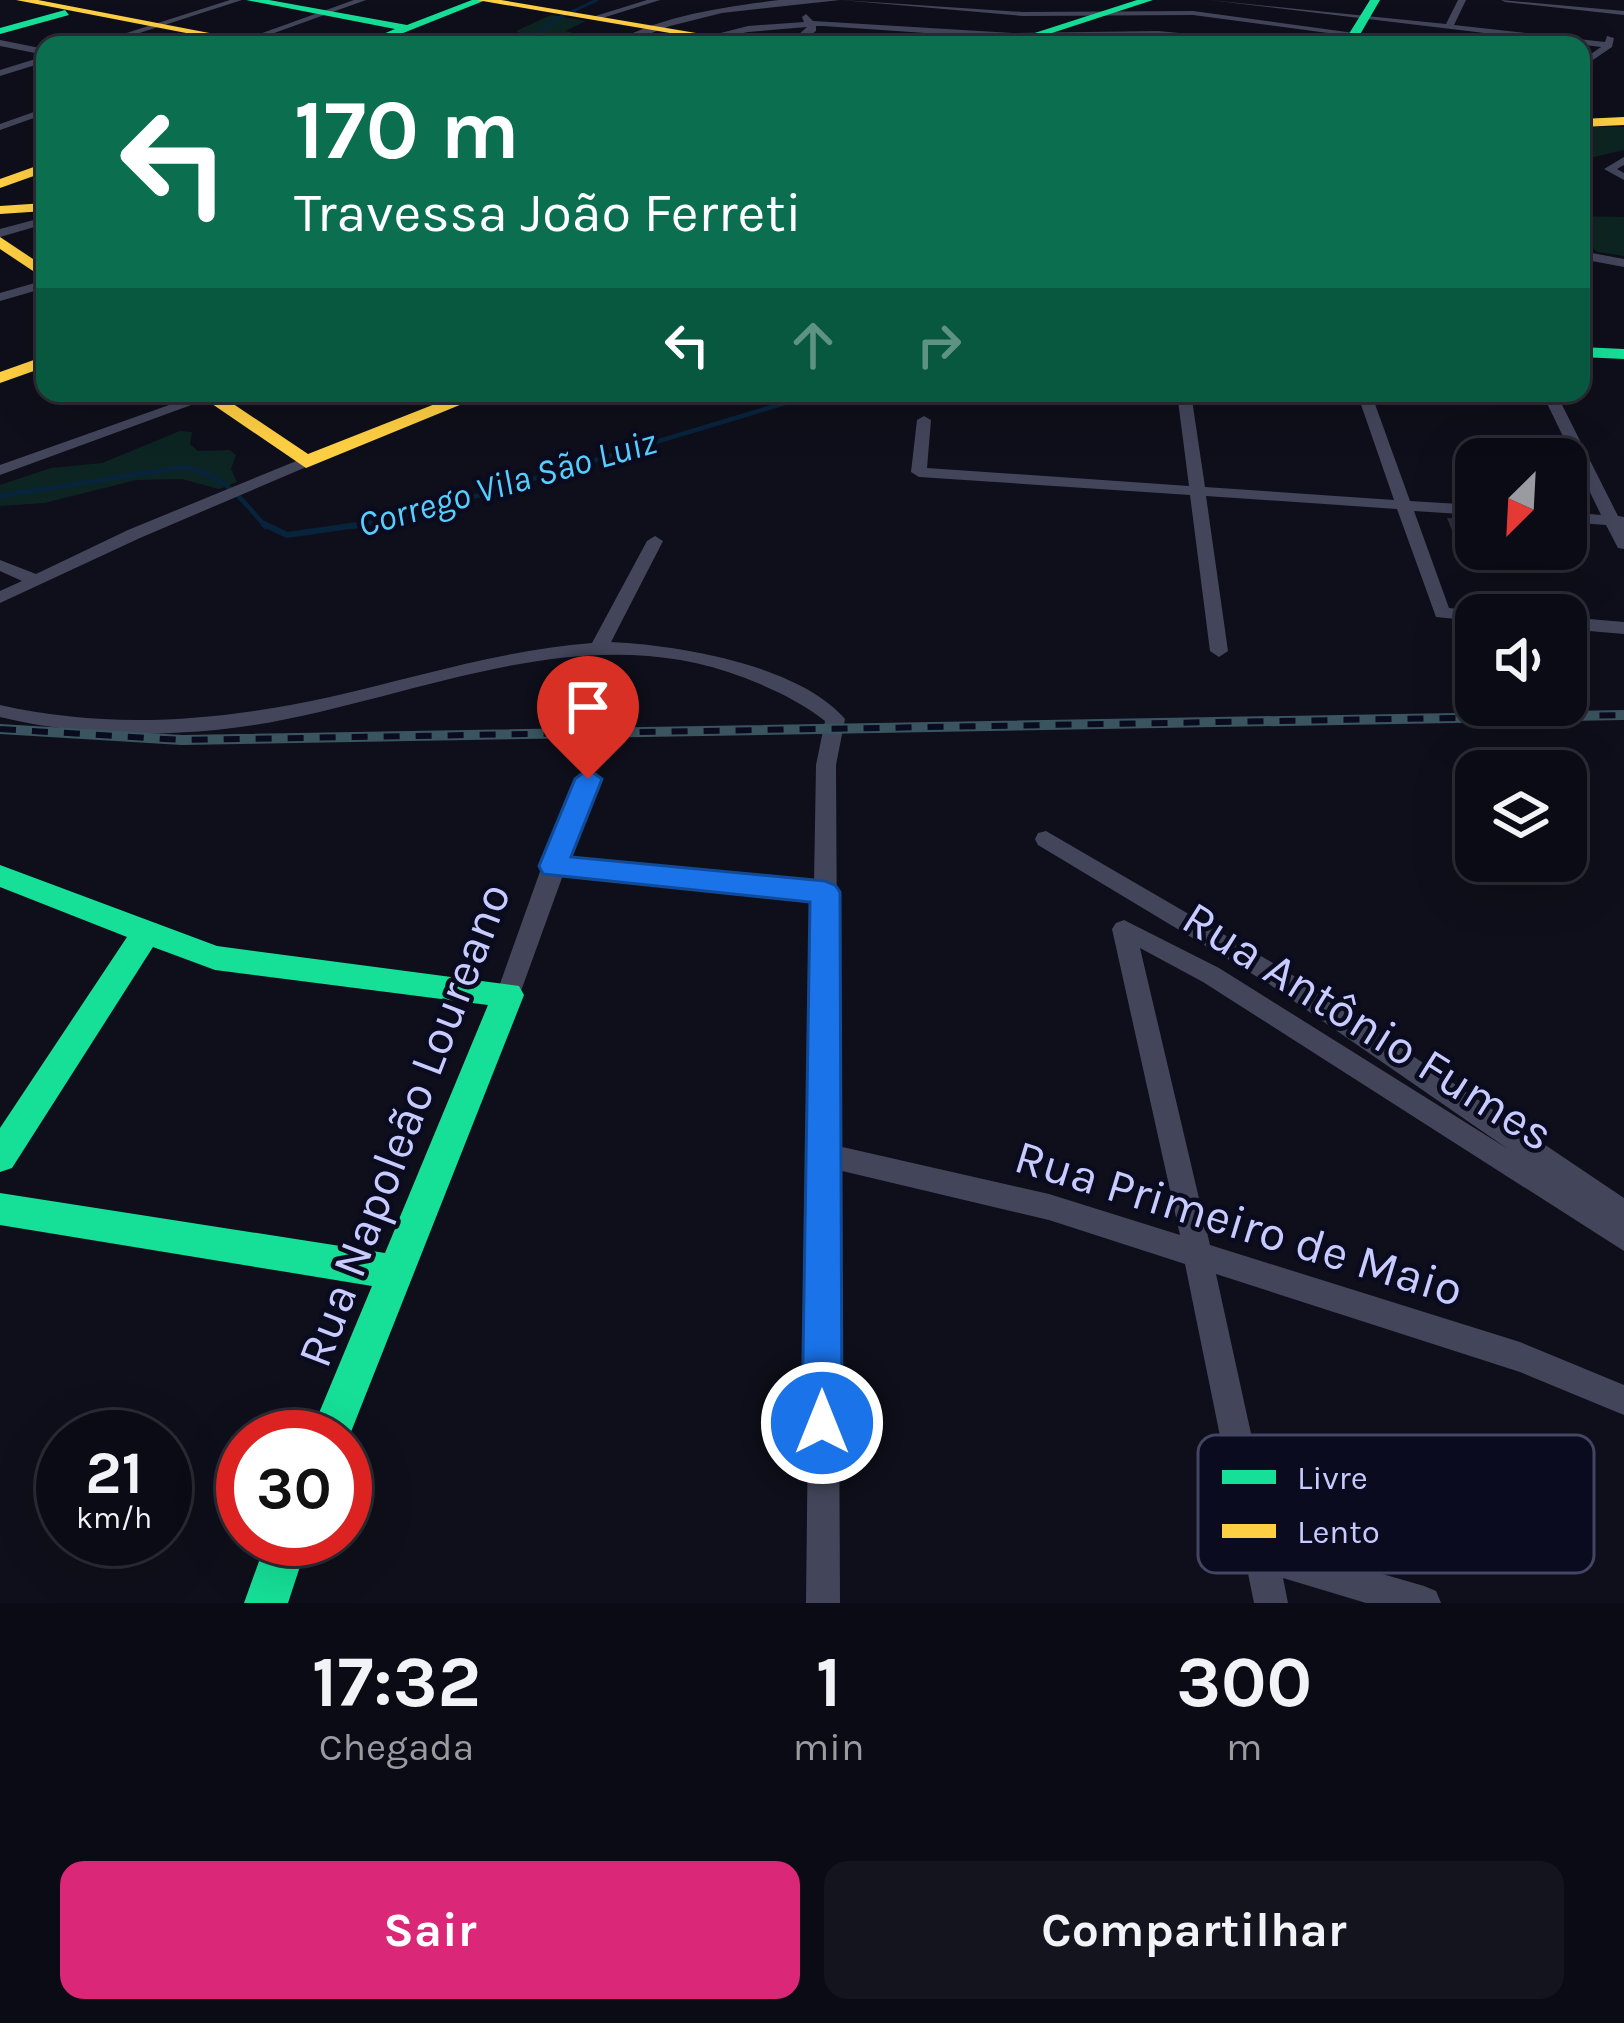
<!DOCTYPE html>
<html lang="pt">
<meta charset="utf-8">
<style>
body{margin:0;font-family:Karla,sans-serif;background:#13141d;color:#f1f3f6;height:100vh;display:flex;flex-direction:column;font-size:45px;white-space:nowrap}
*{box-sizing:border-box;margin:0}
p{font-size:39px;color:#999ba0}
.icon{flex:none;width:66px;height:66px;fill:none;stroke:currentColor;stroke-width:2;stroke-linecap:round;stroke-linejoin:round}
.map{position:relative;height:1603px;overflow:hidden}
.side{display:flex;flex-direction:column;background:#0a0b14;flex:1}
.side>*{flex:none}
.hud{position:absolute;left:36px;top:36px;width:1554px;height:366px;border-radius:24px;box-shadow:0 12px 48px #0002,0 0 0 3px #2a2b34;background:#0b6e4f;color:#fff;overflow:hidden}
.needle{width:78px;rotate:204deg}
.tools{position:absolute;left:1455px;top:438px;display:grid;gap:24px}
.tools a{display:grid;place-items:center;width:132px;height:132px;border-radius:24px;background:#0a0b14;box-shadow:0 12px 48px #0002,0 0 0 3px #2a2b34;font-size:60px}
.speed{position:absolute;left:36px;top:1410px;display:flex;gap:24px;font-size:60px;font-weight:700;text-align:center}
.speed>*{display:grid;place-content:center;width:156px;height:156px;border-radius:50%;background:#0a0b14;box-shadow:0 12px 48px #0002,0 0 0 3px #2a2b34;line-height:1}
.speed small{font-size:30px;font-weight:400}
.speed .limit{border:18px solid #d22;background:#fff;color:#111}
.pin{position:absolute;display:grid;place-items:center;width:102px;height:102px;color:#fff;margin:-123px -51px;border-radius:50% 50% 50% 0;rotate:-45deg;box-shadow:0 0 12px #0007}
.pin .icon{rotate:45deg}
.me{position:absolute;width:132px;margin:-66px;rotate:0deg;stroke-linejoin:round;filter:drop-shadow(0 0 9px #0008)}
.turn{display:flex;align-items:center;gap:42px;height:252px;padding:0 60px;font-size:54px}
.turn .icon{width:156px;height:156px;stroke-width:2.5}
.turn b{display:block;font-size:84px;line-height:102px}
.lanes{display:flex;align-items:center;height:114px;padding:0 60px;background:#0003;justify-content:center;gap:60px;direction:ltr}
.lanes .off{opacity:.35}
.eta{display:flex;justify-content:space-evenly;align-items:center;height:204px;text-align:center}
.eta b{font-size:72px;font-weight:700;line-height:84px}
.button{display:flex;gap:24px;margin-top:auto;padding:24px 60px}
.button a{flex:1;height:138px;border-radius:24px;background:#db2777;color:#fff;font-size:48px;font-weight:700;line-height:138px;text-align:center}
.button a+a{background:#13141d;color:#f1f3f6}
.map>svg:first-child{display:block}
.green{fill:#0d2522}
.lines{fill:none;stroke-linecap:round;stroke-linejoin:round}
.stream-far2{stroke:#08243d;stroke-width:3}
.stream-far1{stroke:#08243d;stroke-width:4.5}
.stream{stroke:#08243d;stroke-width:6}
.building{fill:#2b2c3e}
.street{fill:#43465b;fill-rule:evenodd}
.fast{fill:#16e098;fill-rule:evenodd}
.slow{fill:#ffcf43;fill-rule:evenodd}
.rail-casing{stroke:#3a5560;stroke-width:10}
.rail{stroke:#0a0b1e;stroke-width:6;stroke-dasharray:16;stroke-linecap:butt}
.route{fill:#1a73e8;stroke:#114b97;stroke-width:3}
.labels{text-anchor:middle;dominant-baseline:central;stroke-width:9;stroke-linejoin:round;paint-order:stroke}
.far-water-label{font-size:36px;font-style:italic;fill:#56cfff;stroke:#0a0b1e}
.near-street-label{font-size:48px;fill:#c8cbff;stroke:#0a0b1e}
.key{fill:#0a0b1e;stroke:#434562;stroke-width:3}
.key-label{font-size:33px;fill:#c8cbff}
</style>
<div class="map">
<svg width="1624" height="1603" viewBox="0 0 1624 1603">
<rect width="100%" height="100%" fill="#0e0f1a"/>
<path class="green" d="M551,15l35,6 -21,10 16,4 -8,6 15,2 -104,2 36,-12 -4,-2z
M1581,126l43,1v23l-43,10z
M1581,216l43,1v39l-26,-4 -17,-12z
M180,431l12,1 -2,12 8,7 32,-1 6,5 -5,14 6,13 -18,7 -37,-10 -46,1 -92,23 -44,3v-21l51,-17 51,-5z"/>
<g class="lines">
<path class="stream-far2" d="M522,45l36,-27 39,-18"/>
<path class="stream-far1" d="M0,496l184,-29c40,8 56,30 82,60
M351,527l89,-20 378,-114"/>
<path class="stream" d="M264,524l23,11 77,-11"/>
</g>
<path class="building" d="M1447,518l29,1v35l-15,-1z"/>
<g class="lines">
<path class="street" d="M230,0h12l-140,45h-13z
M354,0h12l-125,45h-12z
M647,0h13l-64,20 -7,-2z
M779,0h61l-118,13 -52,13 -50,19h-11c49,-29 113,-38 170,-45z
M841,0l182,12 170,-1 249,34h-24l-225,-30 -170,1z
M1209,0l237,24 12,-24h8l-12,25 151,17 2,-6 7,2 -2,9 -31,21v-7l20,-14z
M1501,0l123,11v4l-119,-13z
M806,14l7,7 200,12 145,-2 53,5 -198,3 -190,-13h-7v5l-19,14h-10l20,-18 -59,5 -39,8 -4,-3 43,-11 56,-4 -2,-5z
M0,40l45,9v6l-45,-9z
M45,56v6l-45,14v-6z
M45,108v6l-45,16v-6z
M1624,157v8l-7,4 7,4v7l-20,-11z
M45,217v7l-45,13v-8z
M1581,251l43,8v8l-43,-8z
M45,280v8l-45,13v-8z
M203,393h21l-224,82v-10z
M1177,393h14l14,94 189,13 -37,-107h14l39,108 66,4v10l-62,-4 35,97 27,3 8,4h-8v6l-40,-4 -39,-108 -191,-13 22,155 -9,6 -9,-6 -20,-156 -271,-18 -8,-5 6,-52 7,-4 7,4 -4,48 262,18z
M1542,393h14l62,123 6,1v32l-6,-1 -12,-23 -40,-3v-10l35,3z
M306,457l8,5 -3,3 -171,73 -140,65v-12l22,-10 -22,-10v-11l36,14 92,-44z
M655,536l8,5 -52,101c67,3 188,23 234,77l-9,46 2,381 211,48 131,41 -68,-306 4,-6 8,-3 95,48 289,181 -239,-165 -231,-139 -3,-6 3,-6 8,-2 239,139 339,228v53l-421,-269 -63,-34 70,297 310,97 104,43v30l-104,-43 -304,-98 59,269 149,43 12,5 5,12h-75l-83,-25 5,25h-34l-69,-339 -136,-44 -211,-50 2,433h-34l8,-703 -251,-25 -46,127 -9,3 -9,-3 -3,-7 46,-129 39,-92 7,-2 10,7 -29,80 245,24 2,-118 9,-44c-24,-19 -52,-32 -80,-43 -163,-64 -329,21 -491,47 -86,13 -170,12 -254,-8v-12c111,25 219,16 330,-8 87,-20 172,-47 262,-54l55,-102z
M1566,617l58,5v12l-58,-5z"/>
<path class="fast" d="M246,0h23l138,25 65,-25h14l-113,45h-16l38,-16z
M1137,0h16l-138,45h-18z
M1370,0h10l-26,45h-12z
M65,10l4,5 -69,19v-6z
M1581,347l43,2v10l-43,-2z
M0,865l217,81 302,40 5,9 -179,452v-10h-36l63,-151 -372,-61v-32l385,60 103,-248 -273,-35 -62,-23 -141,221 -12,4v-44l127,-191 -127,-50z
M267,1539h42l-21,64h-44z"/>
<path class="slow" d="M16,0h22l234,45h-24z
M477,0h24l266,45h-27z
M1624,117v8l-43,2v-8z
M45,163v9l-45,16v-9z
M45,203v8l-45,3v-8z
M0,237l45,30v12l-45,-30z
M45,356v11l-45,16v-11z
M196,393h21l91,61 155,-61h26l-183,75z"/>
<defs>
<path id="rail" d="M0,729l182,11 1442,-25"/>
</defs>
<use href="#rail" class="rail-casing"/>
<use href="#rail" class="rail"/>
</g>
<path class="route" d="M588,769l14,10 -31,78 254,24 10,4 5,7 2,531 -5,14 -15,6 -14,-6 -6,-14 8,-521 -267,-28 -4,-8 36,-87z"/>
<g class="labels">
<g class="far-water-label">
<text transform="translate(507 483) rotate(-16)">Corrego Vila São Luiz</text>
</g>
<g class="near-street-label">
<text transform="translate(1368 1026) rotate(32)">Rua Antônio Fumes</text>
<text transform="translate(404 1125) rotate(-69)">Rua Napoleão Loureano</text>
<text transform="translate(1239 1223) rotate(17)">Rua Primeiro de Maio</text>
</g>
</g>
<rect x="1198" y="1435" width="396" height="138" rx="18" class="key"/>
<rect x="1222" y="1470" width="54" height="14" fill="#16e098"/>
<rect x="1222" y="1524" width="54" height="14" fill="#ffcf43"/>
<g class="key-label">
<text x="1297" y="1489">Livre</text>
<text x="1297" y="1543">Lento</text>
</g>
</svg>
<div class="tools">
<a><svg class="needle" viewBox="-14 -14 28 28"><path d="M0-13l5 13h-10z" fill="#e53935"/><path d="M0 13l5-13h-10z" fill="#999ba0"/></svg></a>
<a><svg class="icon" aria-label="sound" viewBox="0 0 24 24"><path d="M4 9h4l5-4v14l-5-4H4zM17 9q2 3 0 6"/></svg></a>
<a><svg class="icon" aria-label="layers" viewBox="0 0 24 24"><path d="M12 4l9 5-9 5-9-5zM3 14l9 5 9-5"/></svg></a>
</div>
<div class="speed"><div>21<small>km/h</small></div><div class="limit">30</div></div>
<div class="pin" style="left:588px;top:779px;background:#d93025"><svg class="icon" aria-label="arrive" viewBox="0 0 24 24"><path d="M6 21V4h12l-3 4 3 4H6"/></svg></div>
<svg class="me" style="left:822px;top:1423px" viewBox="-20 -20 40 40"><circle r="17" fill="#1a73e8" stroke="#fff" stroke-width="3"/><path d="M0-11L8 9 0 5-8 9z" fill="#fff"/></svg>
<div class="hud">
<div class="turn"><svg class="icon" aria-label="left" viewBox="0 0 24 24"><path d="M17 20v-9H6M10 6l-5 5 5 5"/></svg><div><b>170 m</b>Travessa João Ferreti</div></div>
<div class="lanes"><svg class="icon" aria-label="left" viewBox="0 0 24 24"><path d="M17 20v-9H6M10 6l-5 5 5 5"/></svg><svg class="icon off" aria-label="ahead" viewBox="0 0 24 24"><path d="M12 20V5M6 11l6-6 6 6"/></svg><svg class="icon off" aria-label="right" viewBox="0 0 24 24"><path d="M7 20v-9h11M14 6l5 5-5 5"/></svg></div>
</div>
</div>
<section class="side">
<div class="eta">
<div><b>17:32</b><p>Chegada</p></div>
<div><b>1</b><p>min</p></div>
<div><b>300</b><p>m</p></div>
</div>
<div class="button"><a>Sair</a><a>Compartilhar</a></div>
</section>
